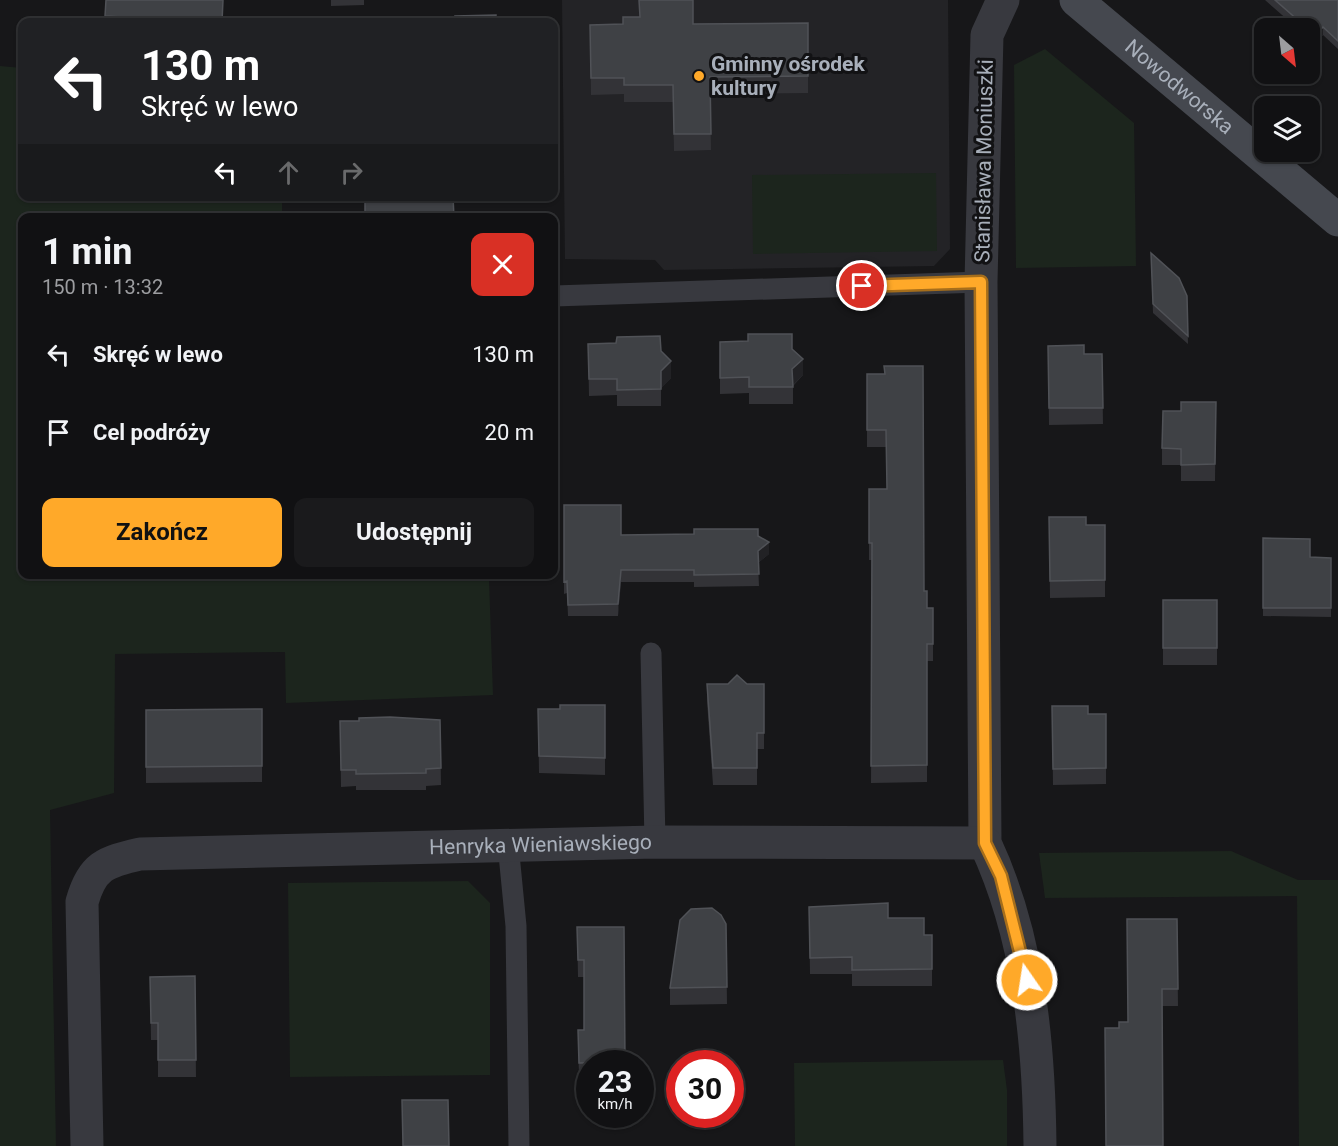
<!DOCTYPE html>
<html lang="pl">
<meta charset="utf-8">
<style>
body{margin:0;font-family:Roboto,sans-serif;background:#1a1a1c;color:#f1f3f6;height:100vh;display:flex;flex-direction:column;font-size:22px;white-space:nowrap}
*{box-sizing:border-box;margin:0}
p{font-size:20px;color:#9c9da0}
.icon{flex:none;width:33px;height:33px;fill:none;stroke:currentColor;stroke-width:2;stroke-linecap:round;stroke-linejoin:round}
.map{position:relative;flex:1;overflow:hidden}
.drawer{position:absolute;left:18px;top:213px;width:540px;height:366px;display:flex;flex-direction:column;background:#111113;border-radius:12px;box-shadow:0 2px 4px #0004,0 0 0 2px #303133}
.drawer>*{flex:none}
.guide{position:absolute;left:18px;top:18px;width:540px;height:183px;border-radius:12px;box-shadow:0 2px 4px #0004,0 0 0 2px #303133;background:#202124;color:#fff;overflow:hidden}
.needle{width:39px;rotate:152deg}
.tools{position:absolute;left:1254px;top:18px;display:grid;gap:12px}
.tools a{display:grid;place-items:center;width:66px;height:66px;border-radius:12px;background:#111113;box-shadow:0 2px 4px #0004,0 0 0 2px #303133;font-size:30px}
.speed{position:absolute;left:576px;top:1050px;display:flex;gap:12px;font-size:30px;font-weight:700;text-align:center}
.speed>*{display:grid;place-content:center;width:78px;height:78px;border-radius:50%;background:#111113;box-shadow:0 2px 4px #0004,0 0 0 2px #303133;line-height:1}
.speed small{font-size:15px;font-weight:400}
.speed .limit{border:9px solid #d22;background:#fff;color:#111}
.pin{position:absolute;display:grid;place-items:center;width:51px;height:51px;color:#fff;margin:-26px;border:3px solid #fff;border-radius:50%;box-shadow:0 2px 6px #0007}
.me{position:absolute;width:66px;margin:-33px;rotate:347deg;stroke-linejoin:round;filter:drop-shadow(0 0 4px #0008)}
.turn{display:flex;align-items:center;gap:21px;height:126px;padding:0 24px;font-size:27px}
.turn .icon{width:78px;height:78px;stroke-width:2.5}
.turn b{display:block;font-size:42px;line-height:51px}
.lanes{display:flex;align-items:center;height:57px;padding:0 24px;background:#0003;justify-content:center;gap:30px;direction:ltr}
.lanes .off{opacity:.35}
.round{display:grid;place-items:center;flex:none;width:63px;height:63px;border-radius:12px;background:#1a1a1c}
.overview{display:flex;align-items:center;justify-content:space-between;height:102px;padding:0 24px}
h1{font-size:36px;font-weight:700;line-height:45px}
.button{display:flex;gap:12px;margin-top:auto;padding:12px 24px}
.button a{flex:1;height:69px;border-radius:12px;background:#ffa929;color:#111;font-size:24px;font-weight:700;line-height:69px;text-align:center}
.button a+a{background:#1a1a1c;color:#f1f3f6}
ul{padding:0;list-style:none}
li{display:flex;align-items:center;gap:18px;height:78px;padding:0 24px}
li div{flex:1}
li b{display:block;font-size:22px}
li em{font-style:normal}
.map>svg:first-child{display:block}
.built{fill:#232326}
.green{fill:#1c251d}
.lines{fill:none;stroke-linecap:round;stroke-linejoin:round}
.service{stroke:#38393f;stroke-width:21}
.minor{stroke:#38393f;stroke-width:33}
.secondary{stroke:#45484f;stroke-width:33}
.wall{fill:#333337}
.shaded-wall{fill:#222225}
.building{fill:#3f4145;stroke:#505257;stroke-width:1.5}
.route-casing{stroke:#a66e1b;stroke-width:15}
.route{stroke:#ffa929;stroke-width:10}
.poi-dot{fill:#ffa929;stroke:#121214;stroke-width:2}
.labels{text-anchor:middle;dominant-baseline:central;stroke-width:6;stroke-linejoin:round;paint-order:stroke}
.poi-label{font-size:21px;font-weight:bold;fill:#a8afba;stroke:#121214;text-anchor:start}
.street-label{font-size:21px;fill:#a8afba;stroke:#121214}
</style>
<div class="map">
<svg width="1338" height="1146" viewBox="0 0 1338 1146">
<rect width="100%" height="100%" fill="#171719"/>
<path class="built" d="M562,0h386l2,249 -16,17 -270,4 -9,-10 -90,-1z"/>
<path class="green" d="M1045,49l89,74 2,143 -120,2 -2,-203z
M0,66l22,2v128l260,1v20l-260,1v356h263l1,5h203l4,116 -207,8 -1,-51 -170,2 -1,139 -64,17 6,336h-56z
M936,173l1,78 -184,3 -1,-79z
M1231,851l67,29h40v266h-39l-2,-250 -252,2 -6,-45z
M468,881l22,22v172l-200,2 -2,-194z
M1003,1060l4,30v56h-212l-1,-83z"/>
<g class="lines">
<path class="service" d="M554,296l427,-14
M651,653l4,189
M508,844l8,82 3,220"/>
<g class="minor">
<path d="M1003,0l-16,35 -6,247 4,561c44,94 54,200 55,303"/>
<path id="s1" d="M87,1146l-5,-244c10,-36 23,-40 58,-48l515,-12 330,1"/>
</g>
<path class="secondary" id="s2" d="M1076,0l262,220"/>
</g>
<path class="wall" d="M106,0l116,22h-117z
M331,0h33v5l-33,1z
M1265,0h73v49l-15,-14 -8,9 -5,-5v-11h-13z
M808,23v70l-98,1 1,56 -37,1 -1,-49h-49v-8l-33,1 -1,-70z
M1151,253l36,43 1,48 -35,-31z
M720,342l72,7 11,26 -10,11v18h-44v-11l-29,1z
M588,344l73,7 10,27 -10,10v18h-44v-11l-28,1z
M1048,346l36,8h18l1,70 -54,1z
M867,374h17l43,234h6v53h-6v121l-56,1 1,-223h-3v-71h18l-1,-42h-19z
M1216,402l-1,79h-34v-16h-19v-17l19,-37z
M564,505l57,30 137,1 11,18 -11,9 1,23 -65,1v-5h-73l-3,34h-50l-1,-23 -3,1z
M1049,517l37,8h19v72l-55,1z
M1263,538l47,19 21,1v59l-68,-1z
M1163,600h54v65h-54z
M707,684h57v65h-7v36h-44l-6,-84z
M605,705v70l-66,-2 -1,-64h22z
M1052,706l36,8h18v70l-53,1z
M262,709v73l-116,1v-73z
M440,720l1,65 -15,1v4h-70v-4l-15,1 -1,-66z
M809,907l79,11 36,17h8v51h-80v-12h-42z
M1177,919l1,87h-16l-43,22 9,-6z
M726,924l1,80 -57,1v-17z
M577,927h47l1,137h-35v15h-11l-1,-49h6v-53h-6z
M195,976l1,101h-38v-37h-7l-1,-63z"/>
<path class="shaded-wall" d="M1323,27v8l-8,9v-8z
M803,359v16l-11,11v-17z
M671,361v17l-10,10v-17z
M769,542v12l-11,9v-12z
M621,570v12l-3,34v-12z"/>
<path class="building" d="M106,0h117l-1,22h-14l-103,-6z
M639,0h54v24l115,-1v53l-98,1 1,57h-37l-1,-49h-49v-7h-33l-1,-53 33,-1v-7h17z
M1275,0h63v41l-15,-14 -8,9 -5,-5v-3h-3z
M496,15v7h-40l-1,-6z
M365,196h88l1,22h-89z
M1151,253l28,25 8,18 1,40 -35,-32z
M748,334h44v15l11,10 -11,10 1,18h-44v-10l-29,1v-36l28,-1z
M660,336l1,15 10,10 -10,10v18l-44,1v-11h-28l-1,-35 28,-1 1,-6z
M1084,345v9h18l1,54h-54l-1,-62z
M884,366h39l1,225h3v17h6v36h-6v121l-56,1 1,-223h-3v-54h18l-1,-59h-19v-56h18z
M1181,402h35l-1,62 -34,1v-16l-19,-1 1,-37h18z
M564,505h57v30l73,-1v-5h64v7l11,6 -11,9 1,23 -65,1v-5h-73l-3,34 -50,1 -1,-24 -3,1z
M1049,517h37v8h19v55l-55,1z
M1263,538l47,1v18l21,1v50h-68z
M1163,600h54v48h-54z
M737,675l10,9h17v49h-7v35h-44l-6,-84h21z
M560,705h45v53l-66,-2 -1,-47h22z
M1052,706h36v8h18v54l-53,1z
M262,709v57l-116,1v-57z
M390,717l50,3 1,48 -15,1v4l-70,1v-4h-15l-1,-49h19v-3z
M888,903v15h36v17h8v34l-80,1v-13l-42,1 -1,-51z
M712,908l9,7 5,9 1,63 -57,1 10,-68 11,-11z
M1127,919h50l1,70h-16l1,157h-57l-1,-118h14v-6h9z
M577,927h47l1,135 -46,1 -1,-33h6v-70h-6z
M195,976l1,84h-38v-37h-7l-1,-46z
M402,1100h46l1,46h-46z"/>
<g class="lines">
<defs>
<path id="route" d="M862,286l119,-4 4,561 16,33 26,104"/>
</defs>
<use href="#route" class="route-casing"/>
<use href="#route" class="route"/>
</g>
<circle class="poi-dot" cx="699" cy="76" r="6"/>
<g class="labels">
<g class="poi-label">
<text x="711" y="64">Gminny ośrodek<tspan x="711" dy="24">kultury</tspan></text>
</g>
<g class="street-label">
<text stroke="none"><textPath href="#s2" startOffset="135">Nowodworska</textPath></text>
<text transform="translate(984 161) rotate(-89)">Stanisława Moniuszki</text>
<text stroke="none"><textPath href="#s1" startOffset="726">Henryka Wieniawskiego</textPath></text>
</g>
</g>
</svg>
<div class="tools">
<a><svg class="needle" viewBox="-14 -14 28 28"><path d="M0-13l5 13h-10z" fill="#e53935"/><path d="M0 13l5-13h-10z" fill="#9c9da0"/></svg></a>
<a><svg class="icon" aria-label="layers" viewBox="0 0 24 24"><path d="M12 4l9 5-9 5-9-5zM3 14l9 5 9-5"/></svg></a>
</div>
<div class="speed"><div>23<small>km/h</small></div><div class="limit">30</div></div>
<div class="pin" style="left:862px;top:286px;background:#d93025"><svg class="icon" aria-label="arrive" viewBox="0 0 24 24"><path d="M6 21V4h12l-3 4 3 4H6"/></svg></div>
<svg class="me" style="left:1027px;top:980px" viewBox="-20 -20 40 40"><circle r="17" fill="#ffa929" stroke="#fff" stroke-width="3"/><path d="M0-11L8 9 0 5-8 9z" fill="#fff"/></svg>
<div class="guide">
<div class="turn"><svg class="icon" aria-label="left" viewBox="0 0 24 24"><path d="M17 20v-9H6M10 6l-5 5 5 5"/></svg><div><b>130 m</b>Skręć w lewo</div></div>
<div class="lanes"><svg class="icon" aria-label="left" viewBox="0 0 24 24"><path d="M17 20v-9H6M10 6l-5 5 5 5"/></svg><svg class="icon off" aria-label="ahead" viewBox="0 0 24 24"><path d="M12 20V5M6 11l6-6 6 6"/></svg><svg class="icon off" aria-label="right" viewBox="0 0 24 24"><path d="M7 20v-9h11M14 6l5 5-5 5"/></svg></div>
</div>
<section class="drawer">
<div class="overview"><div><h1>1 min</h1><p>150 m · 13:32</p></div><a class="round" style="background:#d93025;color:#fff"><svg class="icon" aria-label="close" viewBox="0 0 24 24"><path d="M6 6l12 12M18 6L6 18"/></svg></a></div>
<ul>
<li><svg class="icon" aria-label="left" viewBox="0 0 24 24"><path d="M17 20v-9H6M10 6l-5 5 5 5"/></svg><div><b>Skręć w lewo</b></div><em>130 m</em></li>
<li><svg class="icon" aria-label="arrive" viewBox="0 0 24 24"><path d="M6 21V4h12l-3 4 3 4H6"/></svg><div><b>Cel podróży</b></div><em>20 m</em></li>
</ul>
<div class="button"><a>Zakończ</a><a>Udostępnij</a></div>
</section>
</div>
